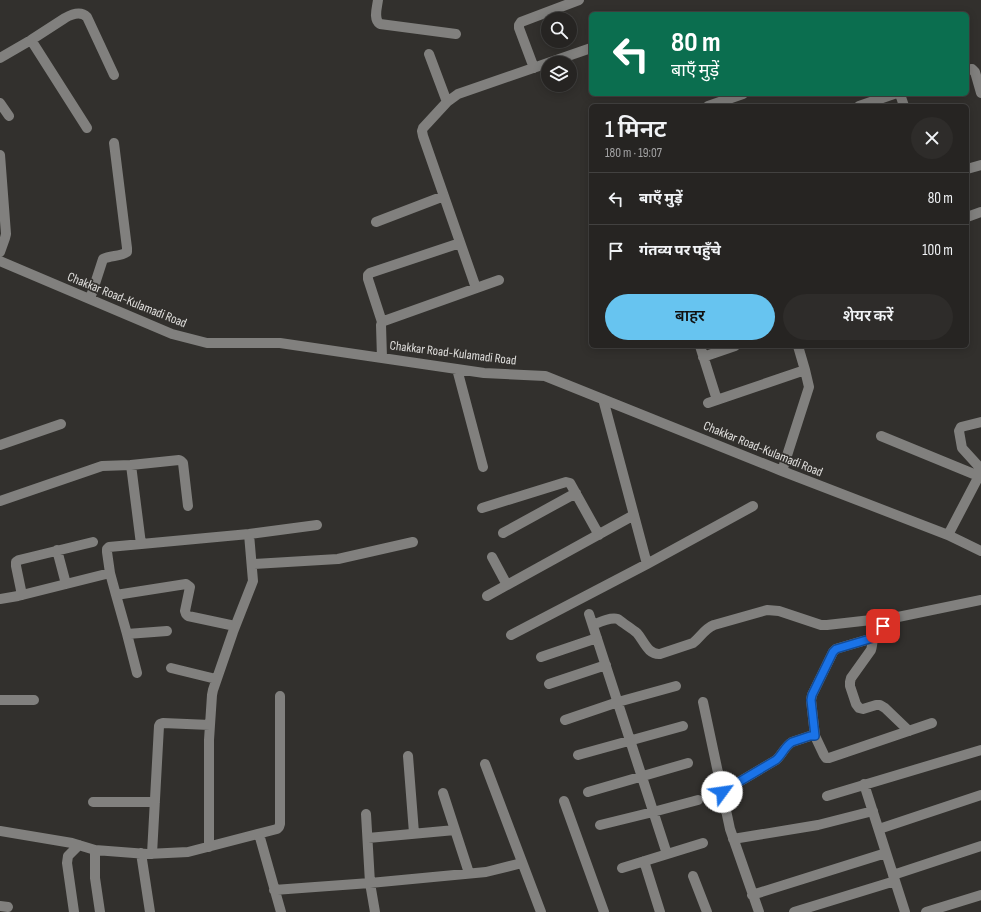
<!DOCTYPE html>
<html lang="hi">
<meta charset="utf-8">
<style>
body{margin:0;font-family:"Sofia Sans Condensed","Noto Sans Devanagari",sans-serif;background:#2e2c2a;color:#f1f3f6;height:100vh;display:flex;flex-direction:column;font-size:15px;white-space:nowrap}
*{box-sizing:border-box;margin:0}
p{font-size:13px;color:#a4a4a5}
.icon{flex:none;width:22px;height:22px;fill:none;stroke:currentColor;stroke-width:2;stroke-linecap:round;stroke-linejoin:round}
.map{position:relative;flex:1;overflow:hidden}
.sheet{position:absolute;left:589px;top:104px;width:380px;height:244px;display:flex;flex-direction:column;background:#262422;border-radius:6px;box-shadow:0 2px 10px #0003,0 0 0 1px #424140}
.sheet>*{flex:none}
.hud{position:absolute;left:589px;top:12px;width:380px;height:84px;border-radius:6px;box-shadow:0 2px 10px #0003,0 0 0 1px #424140;background:#0b6e4f;color:#fff;overflow:hidden}
.fabs{position:absolute;left:541px;top:12px;display:grid;gap:8px}
.fabs a{display:grid;place-items:center;width:36px;height:36px;border-radius:50%;background:#262422;box-shadow:0 2px 10px #0003,0 0 0 1px #424140;font-size:20px}
.pin{position:absolute;display:grid;place-items:center;width:34px;height:34px;color:#fff;margin:-17px;border-radius:8px;box-shadow:0 2px 6px #0006}
.me{position:absolute;width:44px;margin:-22px;rotate:59deg;stroke-linejoin:round;filter:drop-shadow(0 0 3px #0008)}
.turn{display:flex;align-items:center;gap:14px;height:84px;padding:0 16px;font-size:18px}
.turn .icon{width:52px;height:52px;stroke-width:2.5}
.turn b{display:block;font-size:28px;line-height:34px}
.round{display:grid;place-items:center;flex:none;width:42px;height:42px;border-radius:21px;background:#2e2c2a}
.headline{display:flex;align-items:center;justify-content:space-between;height:68px;padding:0 16px}
h1{font-size:24px;font-weight:600;line-height:30px}
.cta{display:flex;gap:8px;margin-top:auto;padding:8px 16px}
.cta a{flex:1;height:46px;border-radius:24px;background:#67c4f0;color:#111;font-size:16px;font-weight:600;line-height:46px;text-align:center}
.cta a+a{background:#2e2c2a;color:#f1f3f6}
ul{padding:0;list-style:none}
li{display:flex;align-items:center;gap:12px;height:52px;padding:0 16px;border-top:1px solid #424140}
li div{flex:1}
li b{display:block;font-size:15px}
li em{font-style:normal}
.map>svg:first-child{display:block}
.lines{fill:none;stroke-linecap:round;stroke-linejoin:round}
.minor{stroke:#81807e;stroke-width:10}
.route-casing{stroke:#114b97;stroke-width:10}
.route{stroke:#1a73e8;stroke-width:7}
.labels{text-anchor:middle;dominant-baseline:central;stroke-width:3.5;stroke-linejoin:round;paint-order:stroke}
.street-label{font-size:13px;fill:#e0dfdd;stroke:#32302d}
</style>
<div class="map">
<svg width="981" height="912" viewBox="0 0 981 912">
<rect width="100%" height="100%" fill="#32302d"/>
<g class="lines">
<path class="minor" d="M378,0c-1,8 -5,19 2,24l76,10
M31,40l56,88
M429,54l18,48
M0,58l31,-18 34,-22c7,-4 16,-7 22,-1l27,58
M534,68l-15,-40v-3l2,-3 58,-22
M967,70l5,-1 3,3 6,21
M900,94l4,12
M0,103l9,13
M708,106l35,-12
M859,106l35,-12
M0,155l6,79 -1,4 -5,14
M967,169l14,-4
M967,217l14,-5
M376,222l68,-26
M0,261l172,73 35,9h73l204,30 61,3 237,95 166,64 33,16
M476,288l-53,-152 -1,-5 1,-3 24,-26 11,-8 133,-46
M90,299l13,-40c8,-4 17,-2 24,-7v-4l-13,-105
M382,322l-14,-43v-4l2,-2 90,-30
M700,346l17,54
M703,357l32,-11
M382,358l-1,-33 1,-3 2,-1 115,-41
M457,369l26,98
M603,399l44,165
M708,403l97,-33
M981,422l-20,5 -2,4 3,17 19,21
M881,436l100,41
M0,445l61,-21
M131,465l10,79
M782,471l27,-84 -4,-17 -7,-24
M0,501l102,-35 29,-1 48,-5 2,1 2,2 5,43
M482,508l84,-26 4,1 29,52
M503,533l73,-40
M948,535l33,-63
M57,550l9,34
M492,557l15,28
M252,564l86,-5 75,-17
M22,595l-6,-29v-4l3,-2 74,-18
M116,595l70,-11 4,3 -5,24 1,3 2,2 47,10
M487,596l147,-81
M0,599l18,-3 92,-23
M589,614l78,240
M894,619c-8,5 -18,10 -21,21 -1,4 -1,7 -2,10l-20,28 -1,4v4l6,18 3,4 4,1 13,-4h4l5,3 24,23
M593,625c7,-3 17,-8 25,-6 6,5 13,9 19,14 7,8 11,22 23,21l33,-11c8,-6 11,-14 21,-18l53,-15 12,1 42,14h6l71,-8 83,-17
M127,634l40,-3
M511,635l136,-71 106,-58
M541,657l56,-19
M171,668l45,11
M137,673l-10,-39 -11,-39 -6,-22 -3,-21v-3l2,-2 140,-13 68,-9
M549,684l57,-19
M0,700h34
M703,702l27,127 29,83
M565,720l53,-18 58,-16
M815,736l-4,-36 1,-5 21,-43 3,-3 3,-1 34,-10
M578,755l105,-29
M408,756l6,77
M485,764l56,148
M864,784l41,128
M588,792l100,-29
M722,792l54,-32c6,-5 9,-14 16,-18l18,-6h5l9,19 2,3h3l103,-35
M443,793l26,80
M827,796l154,-46
M564,801l40,111
M93,802h62
M366,814l4,69 5,29
M600,825l53,-13 45,-12
M879,829l102,-34
M0,831l72,12 23,7 52,4 41,-2 89,-23 2,-2 1,-3v-128
M259,834l22,78
M368,838l87,-8
M733,839l85,-14 55,-14
M209,847v-107l3,-45 1,-5 20,-58 20,-51 -4,-47
M95,850v28l5,34
M141,853l9,59
M152,854l7,-128 1,-2 3,-1 47,2
M644,861l16,51
M622,868l81,-25
M893,875l88,-29
M693,876l14,36
M274,890l96,-7 116,-11 36,-9
M752,895l134,-42
M0,906l8,1
M74,912l-7,-49 1,-7 11,-11
M794,912l101,-31
M926,912l55,-17"/>
</g>
<g class="lines">
<defs>
<path id="route" d="M722,792l54,-32c6,-5 9,-14 16,-18l18,-6h5l-4,-36 1,-5 21,-43 3,-3 37,-11 7,-9 3,-3"/>
</defs>
<use href="#route" class="route-casing"/>
<use href="#route" class="route"/>
</g>
<g class="labels">
<g class="street-label">
<text transform="translate(127 300) rotate(22)">Chakkar Road-Kulamadi Road</text>
<text transform="translate(453 353) rotate(7)">Chakkar Road-Kulamadi Road</text>
<text transform="translate(763 449) rotate(22)">Chakkar Road-Kulamadi Road</text>
</g>
</g>
</svg>
<div class="fabs">
<a><svg class="icon" aria-label="search" viewBox="0 0 24 24"><circle cx="10" cy="10" r="6"/><path d="M15 15l6 6"/></svg></a>
<a><svg class="icon" aria-label="layers" viewBox="0 0 24 24"><path d="M12 4l9 5-9 5-9-5zM3 14l9 5 9-5"/></svg></a>
</div>
<div class="pin" style="left:883px;top:626px;background:#d93025"><svg class="icon" aria-label="arrive" viewBox="0 0 24 24"><path d="M6 21V4h12l-3 4 3 4H6"/></svg></div>
<svg class="me" style="left:722px;top:792px" viewBox="-20 -20 40 40"><circle r="19" fill="#fff"/><path d="M0-13L10 11 0 6-10 11z" fill="#1a73e8"/></svg>
<div class="hud">
<div class="turn"><svg class="icon" aria-label="left" viewBox="0 0 24 24"><path d="M17 20v-9H6M10 6l-5 5 5 5"/></svg><div><b>80 m</b>बाएँ मुड़ें</div></div>
</div>
<section class="sheet">
<div class="headline"><div><h1>1 मिनट</h1><p>180 m · 19:07</p></div><a class="round"><svg class="icon" aria-label="close" viewBox="0 0 24 24"><path d="M6 6l12 12M18 6L6 18"/></svg></a></div>
<ul>
<li><svg class="icon" aria-label="left" viewBox="0 0 24 24"><path d="M17 20v-9H6M10 6l-5 5 5 5"/></svg><div><b>बाएँ मुड़ें</b></div><em>80 m</em></li>
<li><svg class="icon" aria-label="arrive" viewBox="0 0 24 24"><path d="M6 21V4h12l-3 4 3 4H6"/></svg><div><b>गंतव्य पर पहुँचे</b></div><em>100 m</em></li>
</ul>
<div class="cta"><a>बाहर</a><a>शेयर करें</a></div>
</section>
</div>
